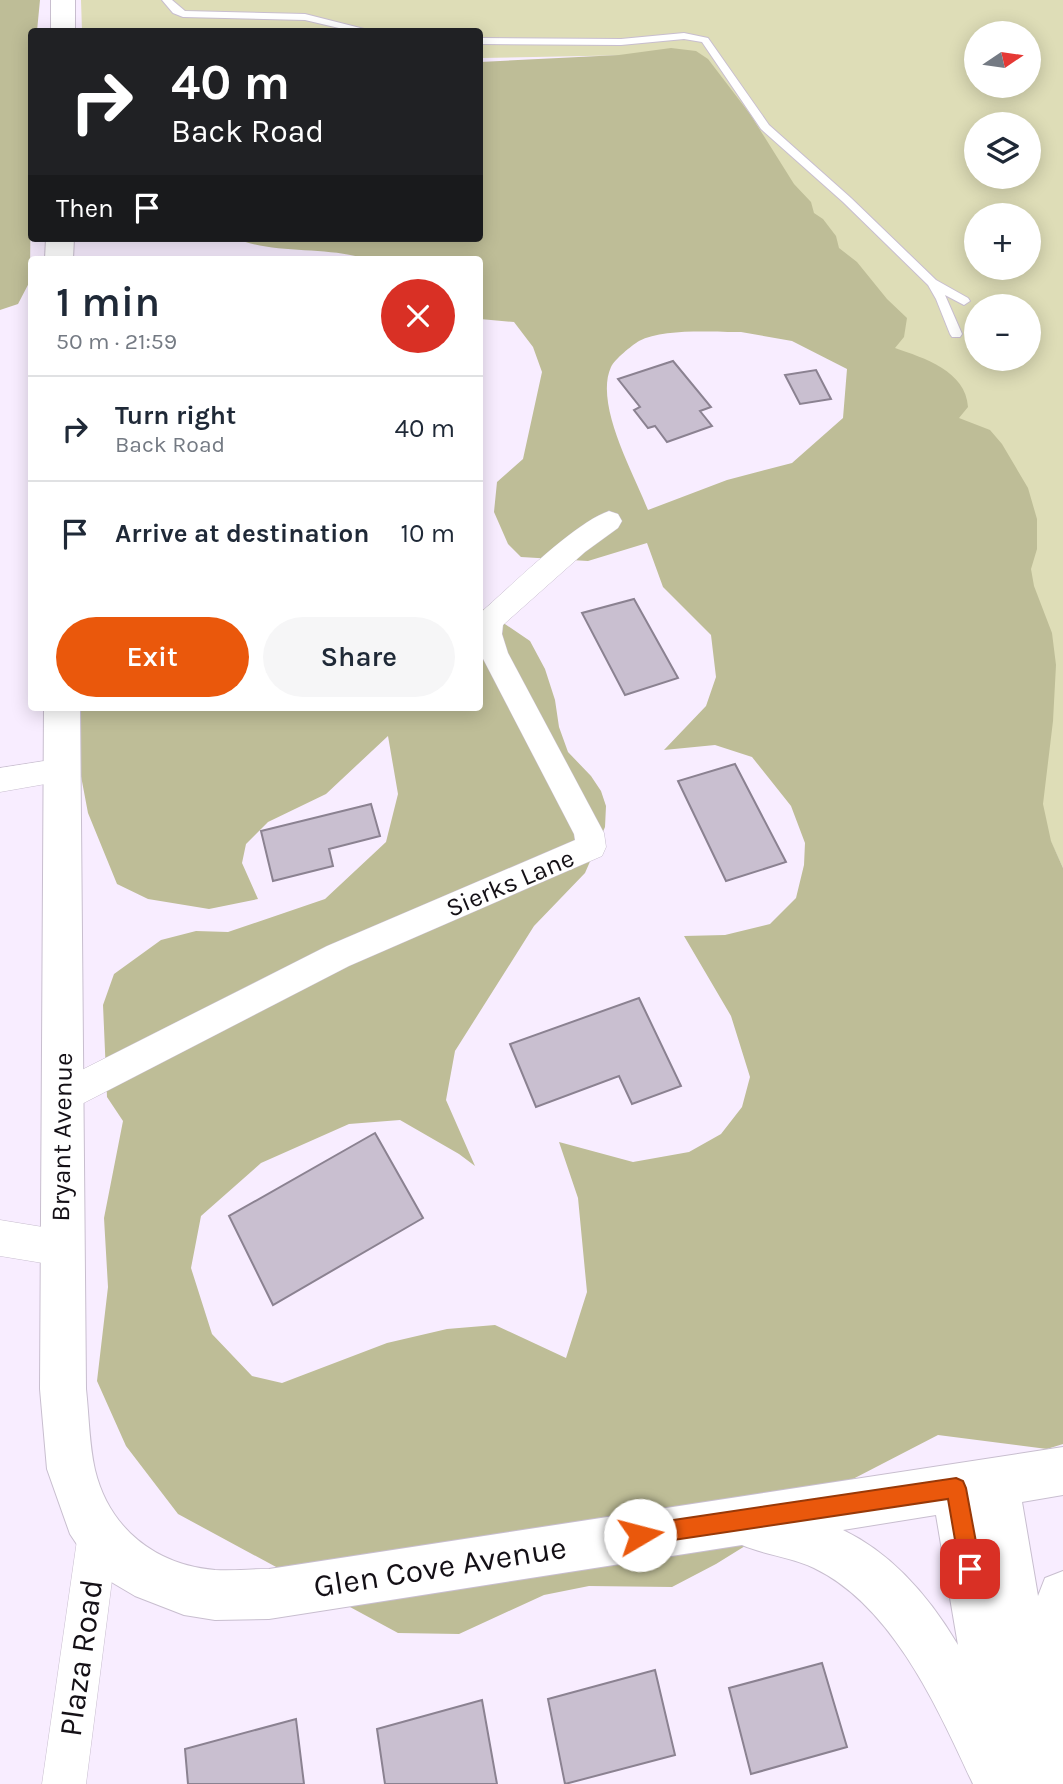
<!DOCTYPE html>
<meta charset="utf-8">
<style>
body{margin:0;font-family:Karla,sans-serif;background:#f6f6f7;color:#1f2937;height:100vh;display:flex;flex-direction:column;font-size:26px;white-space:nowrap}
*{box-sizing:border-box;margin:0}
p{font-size:23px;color:#747a83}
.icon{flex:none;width:38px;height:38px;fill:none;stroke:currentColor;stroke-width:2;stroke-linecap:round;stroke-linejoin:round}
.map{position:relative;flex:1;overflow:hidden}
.side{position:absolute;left:28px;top:256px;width:455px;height:455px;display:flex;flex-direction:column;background:#fff;border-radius:7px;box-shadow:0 4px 18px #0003}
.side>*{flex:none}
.top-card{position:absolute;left:28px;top:28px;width:455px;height:214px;border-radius:7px;box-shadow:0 4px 18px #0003;background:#202124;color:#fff;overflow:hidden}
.needle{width:46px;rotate:77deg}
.buttons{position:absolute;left:964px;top:21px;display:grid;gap:14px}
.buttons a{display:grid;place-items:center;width:77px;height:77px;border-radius:50%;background:#fff;box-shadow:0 4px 18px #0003;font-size:35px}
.pin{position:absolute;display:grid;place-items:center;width:60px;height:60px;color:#fff;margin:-30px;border-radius:14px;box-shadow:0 4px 10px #0006}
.me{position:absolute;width:77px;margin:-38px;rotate:82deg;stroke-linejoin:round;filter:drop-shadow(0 0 5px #0008)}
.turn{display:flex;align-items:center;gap:24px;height:147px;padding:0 28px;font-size:32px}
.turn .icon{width:91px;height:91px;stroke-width:2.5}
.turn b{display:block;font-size:49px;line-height:60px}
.then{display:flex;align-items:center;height:66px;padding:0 28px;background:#0003;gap:14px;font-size:26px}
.round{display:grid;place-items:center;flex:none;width:74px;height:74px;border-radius:37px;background:#f6f6f7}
.overview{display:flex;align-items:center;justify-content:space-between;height:119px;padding:0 28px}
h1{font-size:42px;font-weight:600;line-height:52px}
.action{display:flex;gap:14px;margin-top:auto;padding:14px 28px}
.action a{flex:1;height:80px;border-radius:42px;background:#ea580c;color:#fff;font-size:28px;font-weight:600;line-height:80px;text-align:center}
.action a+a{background:#f6f6f7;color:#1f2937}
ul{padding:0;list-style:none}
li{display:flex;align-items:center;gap:21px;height:105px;padding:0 28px;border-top:2px solid #e0e1e3}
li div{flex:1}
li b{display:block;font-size:26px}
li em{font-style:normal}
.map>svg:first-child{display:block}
.green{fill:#deddb7;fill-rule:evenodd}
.forest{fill:#bebd97;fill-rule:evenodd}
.building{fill:#c9bfd0;stroke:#8b8291;stroke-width:2}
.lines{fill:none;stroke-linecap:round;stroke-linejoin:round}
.lane-casing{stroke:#c8becf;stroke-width:2}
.street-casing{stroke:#c8becf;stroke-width:1}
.secondary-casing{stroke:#c8becf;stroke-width:2}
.lane{fill:#fff;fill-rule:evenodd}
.street{fill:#fff;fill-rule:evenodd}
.secondary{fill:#fff;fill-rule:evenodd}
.route{fill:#ea580c;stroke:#983908;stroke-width:2}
.labels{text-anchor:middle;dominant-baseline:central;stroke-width:5;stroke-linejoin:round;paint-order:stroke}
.street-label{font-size:26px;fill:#141016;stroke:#fff}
.near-street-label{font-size:32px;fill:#141016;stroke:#fff}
</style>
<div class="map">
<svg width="1063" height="1784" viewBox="0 0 1063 1784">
<rect width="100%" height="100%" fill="#f8edff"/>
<path class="green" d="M81,0h982v868l-42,-91 -101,-371 -233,-352 -207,4v-26l-398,-1zM976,33h53v53h-53zM976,124h53v53h-53zM976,215h53v53h-53zM976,306h53v53h-53z"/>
<path class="forest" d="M0,0h40l-3,31 -5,1 -2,249 -12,23 -18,6z
M671,48l25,3 12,8 42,55 44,70 17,18 3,11 9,6 13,17 3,12 18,14 30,37 20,19 -3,19 -9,11c29,10 71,23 73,59l-9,11 31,12 12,14 26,44 9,31v30l-6,20 3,17 18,47 4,32 -3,56 -10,83 8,37 12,27v576l-16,5 -109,-14 -87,45 -135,84 -44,23 -83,-1 -45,9 -85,39 -61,-1 -220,-119 -52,-68 -29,-65 11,-94 -4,-69 19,-97 -16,-24 -4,-92 11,-31 47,-34 35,-9 32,1 97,-33 61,-57 12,-48 -10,-58 -62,58 -58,28 -22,22 -4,19 16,36 -49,10 -61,-10 -31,-15 -29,-71 -14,-74 4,-32h402v-100l50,34 15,28 10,31 4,27 9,25 23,24 10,15 5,15 -1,21 -20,46 -51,53 -79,125 -9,49 29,66 -16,-12 -59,-34 -51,4 -88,39 -60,53 -10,52 21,66 40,42 30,7 105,-40 60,-14 48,-4 71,33 21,-66 -9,-94 -19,-56 74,20 56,-10 32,-18 21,-27 8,-30 -19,-61 -47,-80 41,-1 45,-11 26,-26 8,-33 1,-22 -14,-37 -39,-49 -37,-12 -51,5 42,-44 10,-29 -5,-42 -48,-48 -16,-44 -59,18 -67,-4 -13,-13 -14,-32 3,-30 26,-23 19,-87 -9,-25 -19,-25 -34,-3v-60h-115c-36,-13 -95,-4 -129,-21h244v-176l139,-7zM741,332l51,9 55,28 -4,49 -51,45 -65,17 -79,30c-14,-36 -54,-106 -37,-143 4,-8 20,-21 28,-26 24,-13 74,-9 102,-9z"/>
<path class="building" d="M673,361l38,46 -11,4 12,15 -45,16 -12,-16 -7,2 -14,-18 6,-3 -22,-28z
M816,370l15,29 -31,5 -15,-29z
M634,599l44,79 -53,17 -43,-82z
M735,764l51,98 -60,19 -48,-100z
M371,804l9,32 -51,13 4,17 -60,15 -12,-50z
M639,998l42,88 -49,18 -13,-28 -83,31 -26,-63z
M375,1133l48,85 -150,87 -44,-89z
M822,1663l25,84 -96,27 -22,-86z
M655,1670l20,85 -110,29 -17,-85z
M482,1700l15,84h-112l-8,-55z
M296,1719l8,65h-116l-3,-35z"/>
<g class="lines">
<defs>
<path id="lane" d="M162,0h10l13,11 120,3 71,18h-20l-51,-12 -122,-3 -10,-4z
M684,33l24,5 61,87 82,73 85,82 32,18 2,3 -6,4 -19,-10 17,39 -2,3h-8l-2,-3 -14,-35 -8,-14 -85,-83 -82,-73 -59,-87 -18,-3 -63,6 -141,-1v-6l141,1z"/>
<path id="street" d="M609,511l9,3 4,7 -4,7 -33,24 -82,73 -1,9 6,19 96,180 2,14 -4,9 -253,110 -275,142 -12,5 -12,-5 -5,-11 5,-11 277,-140 248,-106 -1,-6 -94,-181v-40c29,-25 95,-91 129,-102z
M63,758l11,3 4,9 -4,9 -74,13v-24z
M0,1220l61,10 13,5 5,13 -5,13 -13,5 -61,-10z
M98,1513l14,6 6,14 -32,251h-44l36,-251 6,-14z"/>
<path id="secondary" d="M51,0h24v32h-24z
M46,238h28l-1,21h-28z
M44,707h36l6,682c3,26 3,55 9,81 14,58 60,95 120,100 18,1 36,-1 54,-1l794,-122v48l-41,7 16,94 7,-18 18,-7v213h-90c-35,-75 -80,-178 -159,-216 -23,-11 -49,-13 -72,-23l-473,74 -54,1 -31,-5 -49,-19 -39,-23 -26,-39 -23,-65 -7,-80zM936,1515l22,130c-28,-47 -65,-91 -115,-115z"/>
</defs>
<use href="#lane" class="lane-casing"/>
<use href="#street" class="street-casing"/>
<use href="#secondary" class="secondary-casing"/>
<use href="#lane" class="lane"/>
<use href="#street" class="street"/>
<use href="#secondary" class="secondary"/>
</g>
<path class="route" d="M956,1478l7,3 3,7 15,81 -3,7 -8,3 -7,-3 -3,-7 -12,-70 -308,46 -7,-3 -3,-7 3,-7 7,-3z"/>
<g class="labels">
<g class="street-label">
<text transform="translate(510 883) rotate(-23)">Sierks Lane</text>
<text transform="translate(62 1137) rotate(-89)">Bryant Avenue</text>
</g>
<g class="near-street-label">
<text transform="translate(440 1567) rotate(-9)">Glen Cove Avenue</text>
<text transform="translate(81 1658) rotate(-82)">Plaza Road</text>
</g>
</g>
</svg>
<div class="buttons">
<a><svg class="needle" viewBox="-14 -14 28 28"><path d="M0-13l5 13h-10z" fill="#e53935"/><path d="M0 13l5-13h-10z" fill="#747a83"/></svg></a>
<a><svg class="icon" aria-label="layers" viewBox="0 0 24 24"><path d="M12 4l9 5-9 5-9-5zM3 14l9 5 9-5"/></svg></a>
<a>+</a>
<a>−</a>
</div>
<div class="pin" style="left:970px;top:1569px;background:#d93025"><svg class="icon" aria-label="arrive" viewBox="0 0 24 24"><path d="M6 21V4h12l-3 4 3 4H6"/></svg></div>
<svg class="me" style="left:640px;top:1535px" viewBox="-20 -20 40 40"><circle r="19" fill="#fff"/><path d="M0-13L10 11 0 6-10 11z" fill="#ea580c"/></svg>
<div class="top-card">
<div class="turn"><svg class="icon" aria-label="right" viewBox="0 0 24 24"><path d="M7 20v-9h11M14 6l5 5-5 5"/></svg><div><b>40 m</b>Back Road</div></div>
<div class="then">Then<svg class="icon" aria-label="arrive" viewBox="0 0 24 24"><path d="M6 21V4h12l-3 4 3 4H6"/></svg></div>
</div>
<section class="side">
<div class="overview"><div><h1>1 min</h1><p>50 m · 21:59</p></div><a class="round" style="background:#d93025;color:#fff"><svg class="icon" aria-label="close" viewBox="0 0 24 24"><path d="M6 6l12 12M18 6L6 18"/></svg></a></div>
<ul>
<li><svg class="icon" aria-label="right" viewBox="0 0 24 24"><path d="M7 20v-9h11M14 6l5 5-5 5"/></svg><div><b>Turn right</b><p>Back Road</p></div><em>40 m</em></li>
<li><svg class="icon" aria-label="arrive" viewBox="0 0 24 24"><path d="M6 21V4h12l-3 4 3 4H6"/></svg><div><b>Arrive at destination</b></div><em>10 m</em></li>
</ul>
<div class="action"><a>Exit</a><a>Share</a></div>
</section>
</div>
